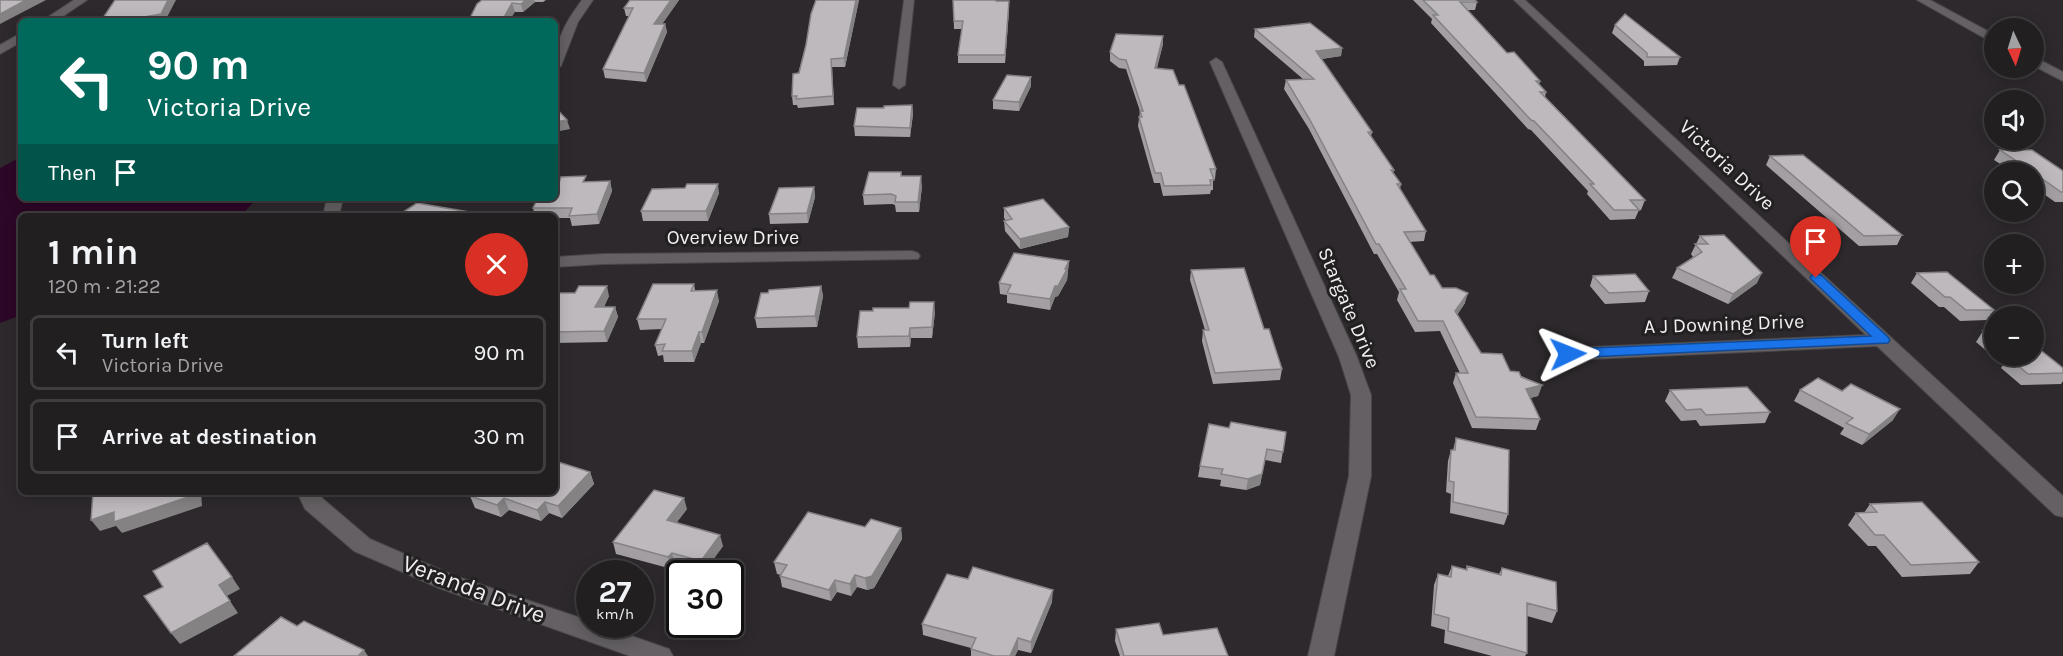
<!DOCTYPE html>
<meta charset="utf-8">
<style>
body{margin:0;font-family:Karla,sans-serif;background:#2a272a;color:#f1f3f6;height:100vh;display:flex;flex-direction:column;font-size:22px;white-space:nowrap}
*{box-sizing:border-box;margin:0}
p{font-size:20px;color:#a2a2a5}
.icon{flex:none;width:33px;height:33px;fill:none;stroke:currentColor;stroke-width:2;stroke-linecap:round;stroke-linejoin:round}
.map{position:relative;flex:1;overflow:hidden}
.panel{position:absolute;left:18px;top:213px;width:540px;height:282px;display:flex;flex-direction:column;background:#221f21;border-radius:9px;box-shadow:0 3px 15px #0003,0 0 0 2px #3f3d3f}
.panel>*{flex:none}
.guide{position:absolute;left:18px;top:18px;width:540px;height:183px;border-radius:9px;box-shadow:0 3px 15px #0003,0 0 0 2px #3f3d3f;background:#00695c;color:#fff;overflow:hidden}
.needle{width:39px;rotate:176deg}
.fabs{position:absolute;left:1984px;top:18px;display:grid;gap:12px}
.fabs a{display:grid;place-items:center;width:60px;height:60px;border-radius:50%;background:#221f21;box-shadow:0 3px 15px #0003,0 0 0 2px #3f3d3f;font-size:30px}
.speed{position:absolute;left:576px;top:560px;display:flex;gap:12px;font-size:30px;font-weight:700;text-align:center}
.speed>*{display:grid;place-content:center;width:78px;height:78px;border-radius:50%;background:#221f21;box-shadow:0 3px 15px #0003,0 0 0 2px #3f3d3f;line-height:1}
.speed small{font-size:15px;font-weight:400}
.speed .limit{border:3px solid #111;border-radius:9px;background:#fff;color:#111}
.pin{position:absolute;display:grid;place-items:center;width:51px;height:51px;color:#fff;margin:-62px -26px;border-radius:50% 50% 50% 0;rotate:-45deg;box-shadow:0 0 6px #0007}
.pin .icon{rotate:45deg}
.me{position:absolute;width:66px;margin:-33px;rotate:88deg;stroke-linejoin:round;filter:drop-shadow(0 0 4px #0008)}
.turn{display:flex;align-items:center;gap:21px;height:126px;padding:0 30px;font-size:27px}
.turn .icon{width:78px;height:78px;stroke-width:2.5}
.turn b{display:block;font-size:42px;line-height:51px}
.then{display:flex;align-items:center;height:57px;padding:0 30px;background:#0003;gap:12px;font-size:22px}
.round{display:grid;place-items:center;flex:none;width:63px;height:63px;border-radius:32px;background:#2a272a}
.headline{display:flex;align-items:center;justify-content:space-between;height:102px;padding:0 30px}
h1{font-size:36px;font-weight:700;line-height:45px}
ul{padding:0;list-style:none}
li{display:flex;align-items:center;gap:18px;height:75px;margin:0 12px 9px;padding:0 18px;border:3px solid #3f3d3f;border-radius:9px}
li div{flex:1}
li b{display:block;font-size:22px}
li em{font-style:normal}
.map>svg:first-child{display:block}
.water{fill:#2d0727}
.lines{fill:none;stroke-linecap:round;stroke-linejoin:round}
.minor-casing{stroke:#4a4749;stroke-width:2}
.minor{fill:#646063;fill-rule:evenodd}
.wall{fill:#a39fa3}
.shaded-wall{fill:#858284}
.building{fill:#beb9bd;stroke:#858284;stroke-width:1.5}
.route{fill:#1a73e8;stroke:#114b97;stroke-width:1.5}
.labels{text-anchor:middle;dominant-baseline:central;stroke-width:6;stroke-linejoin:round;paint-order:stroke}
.street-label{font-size:20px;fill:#f0eef0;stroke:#232022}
.near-street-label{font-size:24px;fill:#f0eef0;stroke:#232022}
</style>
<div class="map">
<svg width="2063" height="656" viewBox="0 0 2063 656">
<rect width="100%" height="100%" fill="#2d292c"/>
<path class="water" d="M19,158h2v40h236l-16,18h-220v99l-21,8v-155z"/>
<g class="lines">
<defs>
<path id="minor" d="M74,0h13l-31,21h-14z
M582,0h11l-15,22 -17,44 -6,4c0,-30 10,-47 27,-70z
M904,0h10l-9,85 -6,4 -6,-4z
M1514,0h11l538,496v21l-8,-2 -178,-169 -309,14 -7,-2 -2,-4 2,-4 7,-2 298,-13z
M1917,0h13l65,35v9z
M21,33v9l-21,12v-9z
M2034,57l29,15v9l-29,-15z
M1216,58l6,4 135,295 14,38v81l-37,180h-26l41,-180 2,-81 -12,-38 -129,-295z
M327,198h16l-4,18h-16z
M912,251l6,2 2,3 -2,3 -315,5 -48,3v-10l48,-3z
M297,492h22l3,6 48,41 85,37 135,45v3h7l72,25 4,7h-43l-191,-68 -85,-37 -49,-42z"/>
</defs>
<use href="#minor" class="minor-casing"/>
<use href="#minor" class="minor"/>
</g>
<path class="wall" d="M482,0h64l-3,2h-8l-12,10h-8z
M630,0h49l-17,24h3l2,8 -21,50 -41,-4 -2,-9 26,-53h-3l-2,-8z
M816,0h43l-14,67h-13l2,38 -36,3 -1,-3h-4l-1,-9 14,-51z
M953,0l43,1 13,8 -4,54h-47v-8l4,-26h-8z
M1413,0h62l2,2 -2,8h-8l40,43 33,28 -1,4 7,7 -1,5 100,103 -4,10h-2l-4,9 -25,1 -23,-26 1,-3 -57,-61 -3,-1 -97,-106 1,-4z
M1615,25l65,32 -3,8 -33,1v-5l-32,-28z
M1255,29l87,19 -1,8 -20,3 51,73 -1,4 23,34 -1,3 8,11 -1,5 26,42 -2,10 -15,1 21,33 12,13 23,15 -8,12 24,38 29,18 32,14 -4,11 -8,2 10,21 -4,11 -64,-2 -19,-45 3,-10h4l-20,-42 -25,1 -18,-32 2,-8 -22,-38h-3l-65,-125 -25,-40 2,-9 17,-1 -49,-42z
M1163,44l-6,24 22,17 37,84 -1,10h-2v11h-2l-1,4 -47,2 -3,-13h-6l-16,-57 2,-15 -14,-42 -7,-1 -9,-7v-9z
M1031,86l-12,25 -26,-2v-9z
M912,105l1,9 -3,23 -55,-1 -1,-10z
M2000,150l63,21v31h-8l-21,-15v-15h-21l-19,-12z
M1770,156l132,79 -5,10 -38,1 -93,-81z
M902,176l20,10 -3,26h-23l-1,-7 -3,-1 -28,1 -1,-10z
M610,181l2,10 -13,33 -27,2 -2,-8h-15v-2h-20l-2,-8 54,-26z
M814,187l1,10 -7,26 -38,1 -1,-10z
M719,193l-11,28h-65l-2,-10z
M1004,208l65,19 -1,10 -48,12 -15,-18 -1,-10h2l-2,-3z
M1700,236l57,47 -29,21 -56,-26 5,-10 16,-11 -2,-3z
M1069,261l-2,19 -9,16 -3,1 -5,13 -43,-7v-8l-7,-1 -1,-11z
M1191,270l73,59 18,40 -2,11 -67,4 -11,-43 1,-11h2l-15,-50z
M1917,273l77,37 -7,10 -27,1 -16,-14h-5l-28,-24z
M1593,276l56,15 -4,11 -40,2 -15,-18z
M694,284l1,6 24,11 -15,42h-3l-7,19h-30l-1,-7 -5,1 -3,-11 7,-16 -22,1 -3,-11z
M821,286l2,10 -6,31 -60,1 -2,-10 13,-25z
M555,293l54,3 -5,11h11l3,10 -11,25 -52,1z
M935,312l-3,26h-21l-1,9 -52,1 -1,-11z
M1983,331h12v25h39l29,12v13l-2,3 -40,1 -20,-17 2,-3 -27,-23z
M1670,390l100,22 -5,11 -65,3 -4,-6 -15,1 -16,-20z
M1800,390l93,30 -31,25 -22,-11 4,-6 -50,-27z
M1229,428l57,4 -5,31 -16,-3 -5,25 -14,5 -26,-4 1,-6 -23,-3 2,-11z
M1456,438l52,76 -4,11 -54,-12 1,-19 -5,-2 2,-31 3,-11h2z
M590,472l4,12 -32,34 -13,-5 -8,8 -32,-11 -8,7 -26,-9 -5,-12z
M1870,504l109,58 -9,12 -68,3 -26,-31h-8l-20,-21 8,-12h8z
M687,509l-10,13 46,24 -19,26 -29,-7 -3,4 -56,-15 -3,-12z
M865,527l36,1 1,11 -28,49 -7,2 -10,-3 -6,9 -14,-4 -6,9 -49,-14 -2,-11 1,-1 -4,-1 -3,-12z
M1452,566l14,4 1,-4 32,8 3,-6 55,43 -5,12 -25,-7v37l-2,3h-33l-48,-13 1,-13 -14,-4 3,-41 4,-11 10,2z
M1052,602l-21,51 -13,-3 -3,6h-44v-8l-48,-13 -1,-11z
M1116,629l47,6 65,21h-108l-5,-15z"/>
<path class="shaded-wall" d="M26,0h20l-46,24v-10z
M168,0h8l-11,21h-45z
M526,0h8l1,2 -12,10 -2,-8z
M671,0h8l-23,33 -2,-9z
M856,0h3l-14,67 -1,-9z
M1009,1v8l-4,54v-8z
M512,3l3,9 -6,9h-7z
M665,24l2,8 -21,50 -2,-9z
M1163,36v8l-9,33 1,-9z
M1342,48l-1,8 -26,4 1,-9z
M1031,77v9l-12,25v-9z
M912,105l1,9 -3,23v-9z
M567,120l3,9 -15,3v-10z
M921,176l1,10 -3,26 -1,-10z
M610,181l2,10 -13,33 -2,-10z
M718,184l1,9 -11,28 -2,-10z
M814,187l1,10 -7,26 -1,-10z
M1069,227l-1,10 -48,12v-10z
M1069,261l-2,19 -9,16 -3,1 -5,13v-11l5,-13z
M1762,273l-5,10 -29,21 5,-10z
M607,286l2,10 -11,21 -3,-10z
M821,286l2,10 -6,31 -2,-11z
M717,290l2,11 -15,42 -2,-11z
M1468,293l-3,10 -13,19 3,-11z
M934,302l1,10 -3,26v-11z
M615,307l3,10 -11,25 -3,-11z
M910,328l1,10 -1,9 -1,-11z
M699,332l2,11 -7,19 -2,-11z
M1542,385l-4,11 -16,4 4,-11z
M1900,409l-7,11 -31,25 7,-11z
M1265,460l-5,25 -14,5 2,-11z
M590,472l4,12 -32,34 -4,-12z
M194,492h7l1,14 -80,27 -6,-7 -16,5 -9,-11 23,-8z
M504,498l5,12 -8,7 -4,-12z
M684,498l3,11 -17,22 -3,-11z
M545,502l4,11 -8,8 -4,-11z
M901,528l1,11 -28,49 -7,2 -2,-12z
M720,535l3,11 -19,26 -3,-11z
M672,553l3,12 -3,4 -4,-12z
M855,575l2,12 -6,9 -1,-12z
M232,577l8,12 -13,7 -8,-11z
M835,580l2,12 -6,9 -2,-11z
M1053,590l-1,12 -21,51v-11z
M230,601l8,12 -58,31 -9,-11z
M1018,638v12l-3,6h-5z
M364,650l4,6h-10z"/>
<path class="building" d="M0,0h26l-26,14z
M115,0h53l-7,14 -34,6 -26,1z
M482,0h44l-5,4 -9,-1 -10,18h-36l4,-3 7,-14z
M630,0h41l-17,24h11l-21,49 -41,-4 30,-61h-9z
M816,0h40l-12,58 -13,1 2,37 -37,3 1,-3h-5l1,-22 6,-1 7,-28 5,-31z
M953,0h43v1h13l-4,54h-47l5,-34h-9z
M1423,0h52l2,2h-17l47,51 7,-1 26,29h-4l10,11h-6l105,108h-15l9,10h-25l-24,-26h4l-60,-63 -3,-1 -98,-105h5z
M1625,14l55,43h-33v-4l-32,-28z
M1310,23l32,25 -26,3 56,81h-4l26,38h-3l10,14h-4l29,47 -22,1 26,43h4l8,13h14l12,5 -13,18 26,42 21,1 8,17 9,1 2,5 21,8 -16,4 14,30 -64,-2 -20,-44h12l-25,-52h-25l-18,-32h6l-27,-45h-3l-66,-124 -24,-40 28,-1 -59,-50z
M1116,34l47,2 -8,32 18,2 6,15h5l32,84h-6l4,11h-4l1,5 -47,1 -3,-13h-6l-16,-56h3l-2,-6h3l-17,-51 -7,-1 -9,-7z
M1007,75l24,2 -12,25 -26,-2z
M912,105l-2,23 -56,-2 3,-18h27v-2z
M555,107l12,13 -12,2z
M2000,150h32l31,21v21h-2l-27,-19v-1h-1z
M1803,155l99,80 -38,1 -94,-80z
M869,172h32v4h20l-3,26h-23l1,-6 -5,-2 -28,1z
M586,176l-3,6 27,-1 -13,33 -28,2 3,-8h-39l5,-10h17v-15h4l2,-6z
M687,184h31l-12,27h-65l11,-22 33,-1z
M814,187l-7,26 -38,1 10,-26z
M1043,199l26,28 -49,12 -16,-18 8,-2 -8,-11z
M417,203l58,10 -4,3h-74z
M1724,235l38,38 -29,21 -56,-26 25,-16 -7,-8h13l-8,-8z
M1014,253l55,8 -4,8h2l-9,17h-3l-5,13 -43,-6 4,-8 -12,-2z
M1244,268l20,61h5l13,40 -67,4 -12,-43h6l-18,-60z
M1947,272l47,38h-28l-16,-13h-5l-28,-24z
M1635,274l14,17 -40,2 -16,-17z
M653,284h41l-3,7 26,-1 -15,42h-3l-7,19h-30l3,-7 -10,1 11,-26h-29z
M579,286h28l-12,21h20l-11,24 -49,1v-39h20z
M821,286l-6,30 -60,2 6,-25h7l1,-3z
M910,302h24l-2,25 -22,1 -1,8 -52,1 3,-26h13v-3h36z
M1983,331h12v10z
M2034,345l29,23v5l-35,1 -20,-17h6l-2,-1h22z
M1818,378l24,13 9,-7 49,25 -31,25 -23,-11 7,-5 -53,-28z
M1747,387l23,25 -64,3 -5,-6 -15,1 -16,-20z
M1231,422l55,10 -3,20 -16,-3 -5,25 -14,5 -27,-5 2,-5 -23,-3 9,-42 20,4z
M1456,438l53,12 -1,64 -55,-12 1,-20 -5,-1 2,-31h4z
M555,461l35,11 -32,34 -13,-4 -8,8 -33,-12 -7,7 -27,-9 5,-4h80z
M654,490l30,8 -17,22 53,15 -19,26 -29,-8 -4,4 -55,-15z
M95,492h99v3l-80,27v-10l-23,8 2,-27z
M1922,502l57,60 -68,3 -27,-30h-9l-19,-22 21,-1 -7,-8z
M808,512l57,15 6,-8 30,9 -29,48 -7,2 -10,-3 -5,9 -15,-4 -6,10 -49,-14 7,-11 -13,-3z
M207,543l25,34 -13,8 11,16 -59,32 -27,-37 19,-9 -10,-16z
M1452,566l15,4v-4l34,9 1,-7 54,14 1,29 -30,-8v50l-79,-22 1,-13 -15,-4 4,-40 13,3z
M973,567l80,23 -22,52 -13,-4 -8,18h-16l-23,-7 5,-11 -54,-14 25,-50 21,5z
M281,617l16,9 7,-5 60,29 -6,6h-124z
M1159,623l4,12 54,-7 11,28h-104l-8,-27z"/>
<path class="route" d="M1816,274l5,1 67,62 2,3 -2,3 -320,15 -7,-4 7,-5 303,-13 -59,-56 -2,-2 2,-3z"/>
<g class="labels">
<g class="street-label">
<text transform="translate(1727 165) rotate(43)">Victoria Drive</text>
<text x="733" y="237">Overview Drive</text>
<text transform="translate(1349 308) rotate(67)">Stargate Drive</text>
<text transform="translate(1724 324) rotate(-2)">A J Downing Drive</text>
</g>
<g class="near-street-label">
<text transform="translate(474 589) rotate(21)">Veranda Drive</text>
</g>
</g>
</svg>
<div class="fabs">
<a><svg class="needle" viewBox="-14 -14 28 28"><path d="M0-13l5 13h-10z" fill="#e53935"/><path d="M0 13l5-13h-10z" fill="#a2a2a5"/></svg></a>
<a><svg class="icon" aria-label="sound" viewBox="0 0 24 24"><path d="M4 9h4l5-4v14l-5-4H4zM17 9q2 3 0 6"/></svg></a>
<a><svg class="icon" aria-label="search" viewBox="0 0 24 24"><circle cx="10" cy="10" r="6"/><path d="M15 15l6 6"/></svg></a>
<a>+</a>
<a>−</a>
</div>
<div class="speed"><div>27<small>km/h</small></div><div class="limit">30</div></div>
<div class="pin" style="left:1816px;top:278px;background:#d93025"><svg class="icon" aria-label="arrive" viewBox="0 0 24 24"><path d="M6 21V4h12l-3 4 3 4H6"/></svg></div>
<svg class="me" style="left:1568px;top:354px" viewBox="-20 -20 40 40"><path d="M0-17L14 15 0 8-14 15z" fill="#1a73e8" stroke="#fff" stroke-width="4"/></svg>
<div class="guide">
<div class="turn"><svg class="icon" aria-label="left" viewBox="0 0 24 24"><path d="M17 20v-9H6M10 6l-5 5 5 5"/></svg><div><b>90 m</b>Victoria Drive</div></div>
<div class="then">Then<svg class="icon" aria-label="arrive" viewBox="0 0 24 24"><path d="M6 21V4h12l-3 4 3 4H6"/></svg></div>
</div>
<section class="panel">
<div class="headline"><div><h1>1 min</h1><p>120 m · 21:22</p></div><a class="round" style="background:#d93025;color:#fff"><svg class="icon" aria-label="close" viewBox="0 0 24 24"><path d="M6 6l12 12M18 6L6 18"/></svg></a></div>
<ul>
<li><svg class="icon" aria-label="left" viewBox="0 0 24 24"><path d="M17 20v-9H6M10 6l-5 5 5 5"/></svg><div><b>Turn left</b><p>Victoria Drive</p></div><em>90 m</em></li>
<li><svg class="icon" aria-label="arrive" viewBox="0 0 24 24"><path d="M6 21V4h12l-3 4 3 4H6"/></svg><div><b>Arrive at destination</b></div><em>30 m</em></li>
</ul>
</section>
</div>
